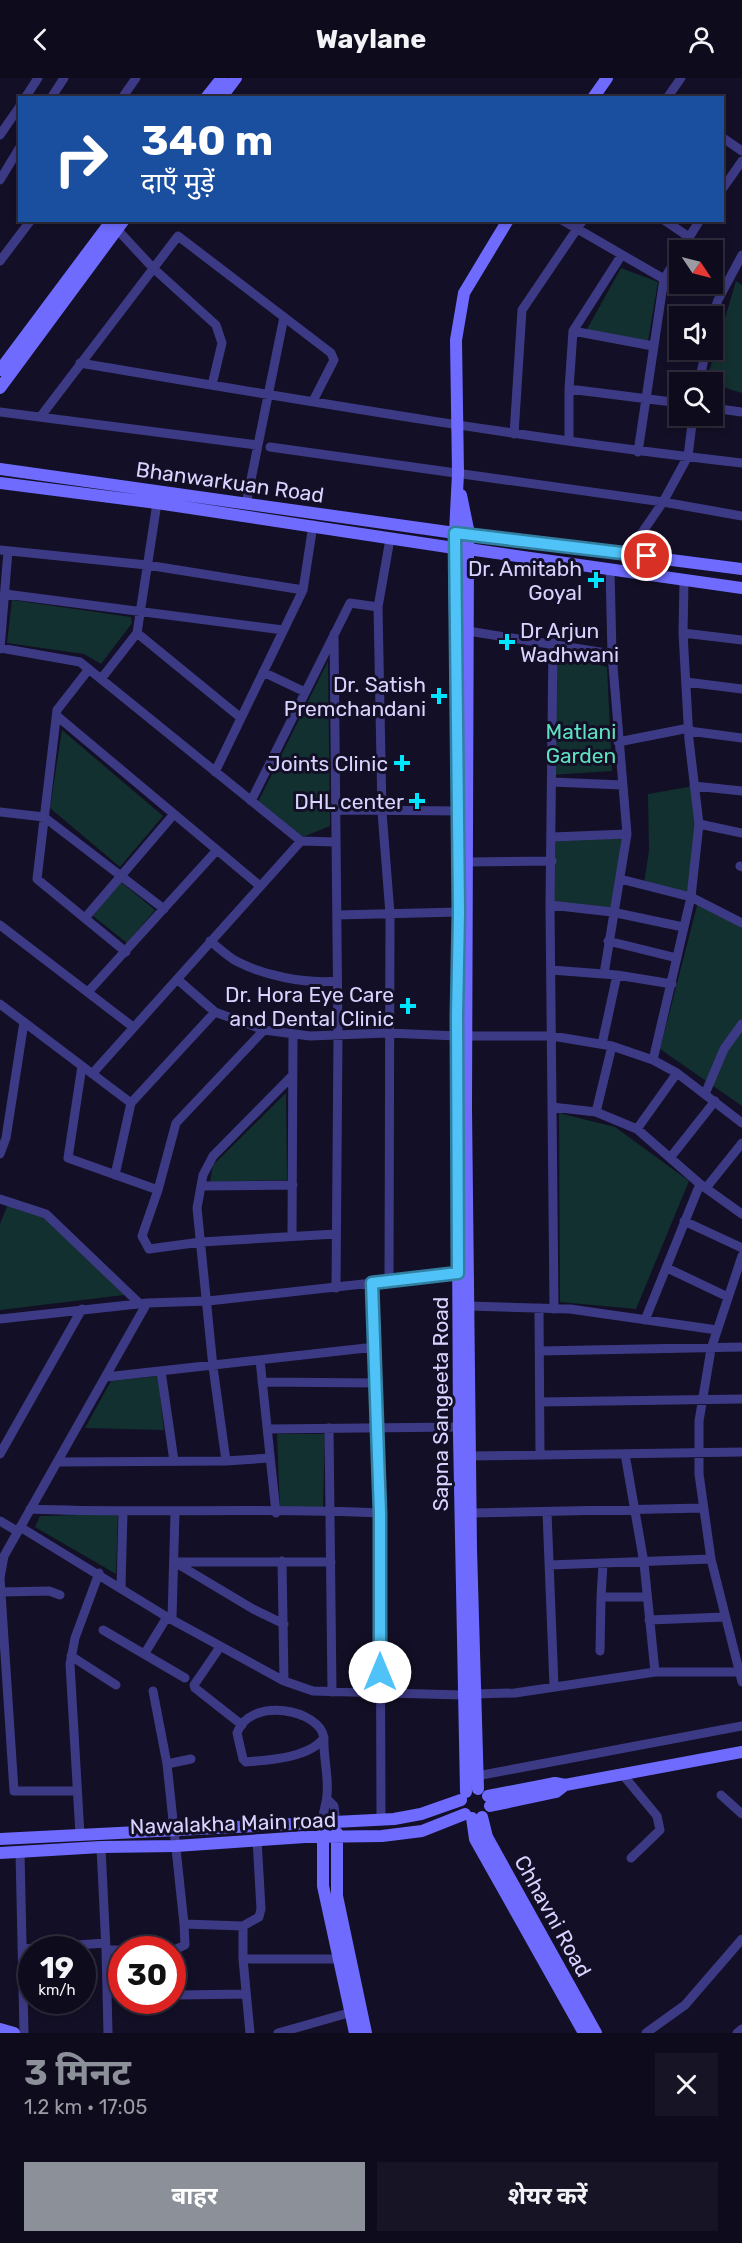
<!DOCTYPE html>
<html lang="hi">
<meta charset="utf-8">
<style>
body{margin:0;font-family:Rubik,"Noto Sans Devanagari",sans-serif;background:#171425;color:#f1f3f6;height:100vh;display:flex;flex-direction:column;font-size:22px;white-space:nowrap}
*{box-sizing:border-box;margin:0}
p{font-size:20px;color:#9b9ba3}
.icon{flex:none;width:33px;height:33px;fill:none;stroke:currentColor;stroke-width:2;stroke-linecap:round;stroke-linejoin:round}
.map{position:relative;height:1955px;overflow:hidden}
.drawer{display:flex;flex-direction:column;background:#0e0b1c;flex:1}
.drawer>*{flex:none}
.guide{position:absolute;left:18px;top:18px;width:706px;height:126px;border-radius:0px;box-shadow:0 3px 9px #0003,0 0 0 2px #2e2b3b;background:#1a4fa0;color:#fff;overflow:hidden}
.needle{width:39px;rotate:125deg}
.controls{position:absolute;left:669px;top:162px;display:grid;gap:12px}
.controls a{display:grid;place-items:center;width:54px;height:54px;border-radius:0px;background:#0e0b1c;box-shadow:0 3px 9px #0003,0 0 0 2px #2e2b3b;font-size:30px}
.speed{position:absolute;left:18px;top:1858px;display:flex;gap:12px;font-size:30px;font-weight:700;text-align:center}
.speed>*{display:grid;place-content:center;width:78px;height:78px;border-radius:50%;background:#0e0b1c;box-shadow:0 3px 9px #0003,0 0 0 2px #2e2b3b;line-height:1}
.speed small{font-size:15px;font-weight:400}
.speed .limit{border:9px solid #d22;background:#fff;color:#111}
.pin{position:absolute;display:grid;place-items:center;width:51px;height:51px;color:#fff;margin:-26px;border:3px solid #fff;border-radius:50%;box-shadow:0 2px 6px #0007}
.me{position:absolute;width:66px;margin:-33px;rotate:0deg;stroke-linejoin:round;filter:drop-shadow(0 0 4px #0008)}
.turn{display:flex;align-items:center;gap:21px;height:126px;padding:0 24px;font-size:27px}
.turn .icon{width:78px;height:78px;stroke-width:2.5}
.turn b{display:block;font-size:42px;line-height:51px}
.round{display:grid;place-items:center;flex:none;width:63px;height:63px;border-radius:0px;background:#171425}
.overview{display:flex;align-items:center;justify-content:space-between;height:102px;padding:0 24px}
h1{font-size:36px;font-weight:700;line-height:45px;color:#8c9099}
.button{display:flex;gap:12px;margin-top:auto;padding:12px 24px}
.button a{flex:1;height:69px;border-radius:0px;background:#8c9099;color:#fff;font-size:24px;font-weight:700;line-height:69px;text-align:center}
.button a+a{background:#171425;color:#f1f3f6}
header{display:flex;justify-content:space-between;align-items:center;height:78px;padding:0 24px;background:#0e0b1c;font-size:27px;font-weight:700}
.map>svg:first-child{display:block}
.green{fill:#12302f}
.lines{fill:none;stroke-linecap:round;stroke-linejoin:round}
.street{stroke:#3d3a85;stroke-width:9}
.secondary{stroke:#6f6bff;stroke-width:12}
.route-casing{stroke:#337fa1;stroke-width:15}
.route{stroke:#4fc3f7;stroke-width:10}
.poi-dot{fill:#00e5ff;stroke:#130f26;stroke-width:2}
.labels{text-anchor:middle;dominant-baseline:central;stroke-width:6;stroke-linejoin:round;paint-order:stroke}
.street-label{font-size:21px;fill:#d9d4ff;stroke:#130f26}
.poi-label{font-size:21px;fill:#d9d4ff;stroke:#130f26;text-anchor:end}
.park-label{font-size:21px;fill:#5fe0c0;stroke:#130f26}
</style>
<header><svg class="icon" aria-label="back" viewBox="0 0 24 24"><path d="M15 5l-7 7 7 7"/></svg>Waylane<svg class="icon" aria-label="person" viewBox="0 0 24 24"><circle cx="12" cy="8" r="4"/><path d="M4 21q1-7 8-7t8 7"/></svg></header>
<div class="map">
<svg width="742" height="1955" viewBox="0 0 742 1955">
<rect width="100%" height="100%" fill="#130f26"/>
<path class="green" d="M621,190l37,14 -10,59 -62,-10z
M736,203l6,4v108l-36,-11z
M12,522l119,17 1,6 -31,41 -17,-10 -77,-11z
M554,574l53,15 5,104 -61,4z
M328,583l2,165 -27,11 -45,-35z
M62,652l101,86 -43,51 -70,-59z
M694,708l5,38 -8,73 -47,-13 5,-34 -1,-56z
M627,756l-15,78 -62,-7 2,-68z
M121,804l34,28 -28,33 -34,-27z
M698,824l44,26v178l-82,-57z
M286,1015l1,87 -77,2 3,-17z
M559,1035l56,14 74,54 -53,128 -76,-7z
M8,1126l36,11 80,80 -124,15v-86z
M158,1298l6,54 -79,-2 26,-47z
M277,1356h48l-2,74 -43,2z
M118,1436l-2,60 -81,-47 5,-11z"/>
<g class="lines">
<path class="street" d="M25,20l13,-20
M51,20l13,-20
M122,20l14,-20
M667,20l14,-20
M0,57l20,-29
M723,60l19,13
M0,102l20,-33
M723,110l19,-27
M562,142l102,59
M664,142l25,17
M114,148l39,42 63,57 6,18 -10,42
M681,172l19,-30
M0,183l31,-41
M712,240l6,-18 24,-45
M573,253l80,15
M80,285c220,37 440,75 662,100
M699,304l7,-32
M569,311l111,14
M712,330l30,4
M0,334l257,33
M41,338l137,-180 153,117 3,7 -21,41
M514,356l8,-124 61,-90
M569,363v-52l4,-58 48,-75
M270,369l393,55 79,14
M638,374l26,-173 16,-26
M246,426l38,-187
M0,472l147,15 156,25
M628,475l35,-51 25,-46 5,-40
M5,516l278,36
M468,553l144,23
M137,555l104,85
M683,555l59,7
M334,556l4,402 -2,252
M553,565l-3,262 4,404
M0,570l80,14 221,179 35,1
M0,571l8,-98
M89,591l-32,41 -20,169 89,73
M263,594l42,20
M101,601l36,-46 20,-130
M686,604l56,7
M57,638l203,170
M689,653l53,7
M618,664l71,-14
M215,694l88,-182 10,-65
M552,704l70,3
M694,708l48,5
M251,723l99,-198 28,4
M336,732l127,1
M0,734l44,5 120,92
M699,746l43,9
M552,759l75,-3
M468,784l84,-1
M740,788l2,1
M620,801l71,18 51,26
M550,827l62,7 71,15
M337,837l122,-3
M85,840l89,-104
M0,847l133,102
M210,863c8,6 17,15 26,20 29,15 69,23 101,20
M608,863l69,17
M551,892l66,5 55,9
M604,896l23,-140 -15,-180 -2,-84
M177,901l38,33 49,18 46,6 78,-3 69,3h95l60,10 41,14 24,13 65,50
M88,914l129,-142
M0,926l131,99
M264,952l-88,93 -18,67 -16,46 7,13 52,-7 135,-8
M602,966l15,-69
M653,982l38,-163 8,-73 -10,-84 -6,-107 1,-51
M82,988l-14,92 90,32
M92,996l209,-233
M705,1016l19,-45 18,-25
M552,1029l44,5 41,17 63,55 42,30
M596,1034l16,-66
M637,1051l40,-56
M0,1076l6,-16 18,-116
M670,1080l45,-57
M115,1097l16,-72 84,-91
M201,1108l92,-1
M706,1110l36,-45
M0,1121l46,15 94,90
M684,1143l58,27
M292,1158l1,-202
M742,1178l-31,93 -12,72v53l12,85 31,123
M667,1190l61,29
M389,1202l1,-366 -8,-102 -4,-205 12,-68
M372,1205l8,230 1,306
M468,1228l102,3 147,21
M539,1230l1,147
M0,1241l147,-16 61,-2 255,-28
M645,1242l55,-136
M540,1273l202,-4
M260,1282l16,153
M161,1293l13,90
M106,1299l269,-30
M262,1304l115,1
M540,1324l202,-3
M329,1350l3,264
M268,1351l191,-2
M0,1376l82,-145
M625,1376l19,109 11,109
M470,1378l272,-4
M226,1383l-13,-94 -16,-159 6,-33 10,-19 78,-79
M59,1384l167,-1 43,-3
M30,1431c116,5 234,-2 350,4
M547,1434l7,174
M471,1435l232,-5
M0,1443l17,10
M20,1449l147,90 117,64 29,10 150,4
M282,1483l2,120
M175,1484h156
M176,1485l77,46 31,15
M549,1487l162,-6
M121,1509l2,-74
M1,1514l48,-1 11,4
M601,1519l2,-33
M172,1540l3,-105
M649,1542l76,-3
M103,1552l82,48
M220,1569l-26,38 1,3 47,37
M600,1573l1,-54h46
M145,1575l22,-36
M71,1578l45,29
M153,1613l14,73 17,160 59,2 16,-9 2,-8 -4,-70
M474,1616l41,-1 140,-21h84
M167,1686l24,-5
M623,1697l34,41 3,14 -29,28
M477,1698l265,-50
M76,1713h-62l-14,-213 4,-22 143,-253
M721,1717l21,19
M327,1721l7,7 2,17
M323,1744c-1,-12 4,-17 4,-27 2,-19 -4,-38 -3,-57 -4,-29 -74,-42 -87,-5l6,26 3,3c23,-2 63,-4 78,-24
M80,1757l-10,-171 5,-26 24,-65
M101,1769l5,103
M20,1774l4,181
M243,1848v33l7,74
M22,1871l83,-6
M172,1873l13,-6 -1,-21
M243,1881h97
M180,1917l66,-1
M108,1955l-2,-83h16
M278,1955l74,-21
M646,1955l39,-28 57,-66
M737,1955l5,-4"/>
<path class="secondary" d="M206,20l16,-20
M221,20l15,-20
M593,20l14,-20
M0,292l112,-150
M0,310l124,-168
M0,391l455,64 3,-60 -2,-133 8,-47 44,-73
M0,405l157,20 297,45 5,364 -2,124 2,399 7,357
M461,417l8,39 -1,15 -6,-1
M454,461l1,-6 14,1 273,35
M478,1711l-7,-240 -5,-440 2,-560 274,39
M488,1718l67,-13 10,2 177,-33
M490,1728l66,-14 9,-7
M482,1739l5,20 109,196
M472,1740l3,21 109,194
M323,1753v55l32,147
M337,1755v63l29,137
M0,1761l394,-20 27,-5 40,-14
M0,1775l101,-6 75,-1 129,-9 77,-1 40,-5 43,-17
M0,1951l14,4"/>
</g>
<g class="lines">
<defs>
<path id="route" d="M380,1594v-159l-8,-230 86,-10 -1,-257 2,-104 -4,-379 192,23"/>
</defs>
<use href="#route" class="route-casing"/>
<use href="#route" class="route"/>
</g>
<g class="poi-dot">
<path d="M593 493h6v6h6v6h-6v6h-6v-6h-6v-6h6z"/>
<path d="M504 555h6v6h6v6h-6v6h-6v-6h-6v-6h6z"/>
<path d="M436 609h6v6h6v6h-6v6h-6v-6h-6v-6h6z"/>
<path d="M399 676h6v6h6v6h-6v6h-6v-6h-6v-6h6z"/>
<path d="M414 714h6v6h6v6h-6v6h-6v-6h-6v-6h6z"/>
<path d="M405 919h6v6h6v6h-6v6h-6v-6h-6v-6h6z"/>
</g>
<g class="labels">
<g class="street-label">
<text transform="translate(230 404) rotate(8)">Bhanwarkuan Road</text>
<text transform="translate(440 1326) rotate(-90)">Sapna Sangeeta Road</text>
<text transform="translate(233 1745) rotate(-2)">Nawalakha Main road</text>
<text transform="translate(553 1838) rotate(61)">Chhavni Road</text>
</g>
<g class="poi-label">
<text x="582" y="490">Dr. Amitabh<tspan x="582" dy="24">Goyal</tspan></text>
<text x="520" y="552" text-anchor="start">Dr Arjun<tspan x="520" dy="24">Wadhwani</tspan></text>
<text x="426" y="606">Dr. Satish<tspan x="426" dy="24">Premchandani</tspan></text>
<text x="388" y="685">Joints Clinic</text>
<text x="404" y="723">DHL center</text>
<text x="394" y="916">Dr. Hora Eye Care<tspan x="394" dy="24">and Dental Clinic</tspan></text>
</g>
<g class="park-label">
<text x="581" y="653">Matlani<tspan x="581" dy="24">Garden</tspan></text>
</g>
</g>
</svg>
<div class="controls">
<a><svg class="needle" viewBox="-14 -14 28 28"><path d="M0-13l5 13h-10z" fill="#e53935"/><path d="M0 13l5-13h-10z" fill="#9b9ba3"/></svg></a>
<a><svg class="icon" aria-label="sound" viewBox="0 0 24 24"><path d="M4 9h4l5-4v14l-5-4H4zM17 9q2 3 0 6"/></svg></a>
<a><svg class="icon" aria-label="search" viewBox="0 0 24 24"><circle cx="10" cy="10" r="6"/><path d="M15 15l6 6"/></svg></a>
</div>
<div class="speed"><div>19<small>km/h</small></div><div class="limit">30</div></div>
<div class="pin" style="left:647px;top:478px;background:#d93025"><svg class="icon" aria-label="arrive" viewBox="0 0 24 24"><path d="M6 21V4h12l-3 4 3 4H6"/></svg></div>
<svg class="me" style="left:380px;top:1594px" viewBox="-20 -20 40 40"><circle r="19" fill="#fff"/><path d="M0-13L10 11 0 6-10 11z" fill="#4fc3f7"/></svg>
<div class="guide">
<div class="turn"><svg class="icon" aria-label="right" viewBox="0 0 24 24"><path d="M7 20v-9h11M14 6l5 5-5 5"/></svg><div><b>340 m</b>दाएँ मुड़ें</div></div>
</div>
</div>
<section class="drawer">
<div class="overview"><div><h1>3 मिनट</h1><p>1.2 km · 17:05</p></div><a class="round"><svg class="icon" aria-label="close" viewBox="0 0 24 24"><path d="M6 6l12 12M18 6L6 18"/></svg></a></div>
<div class="button"><a>बाहर</a><a>शेयर करें</a></div>
</section>
